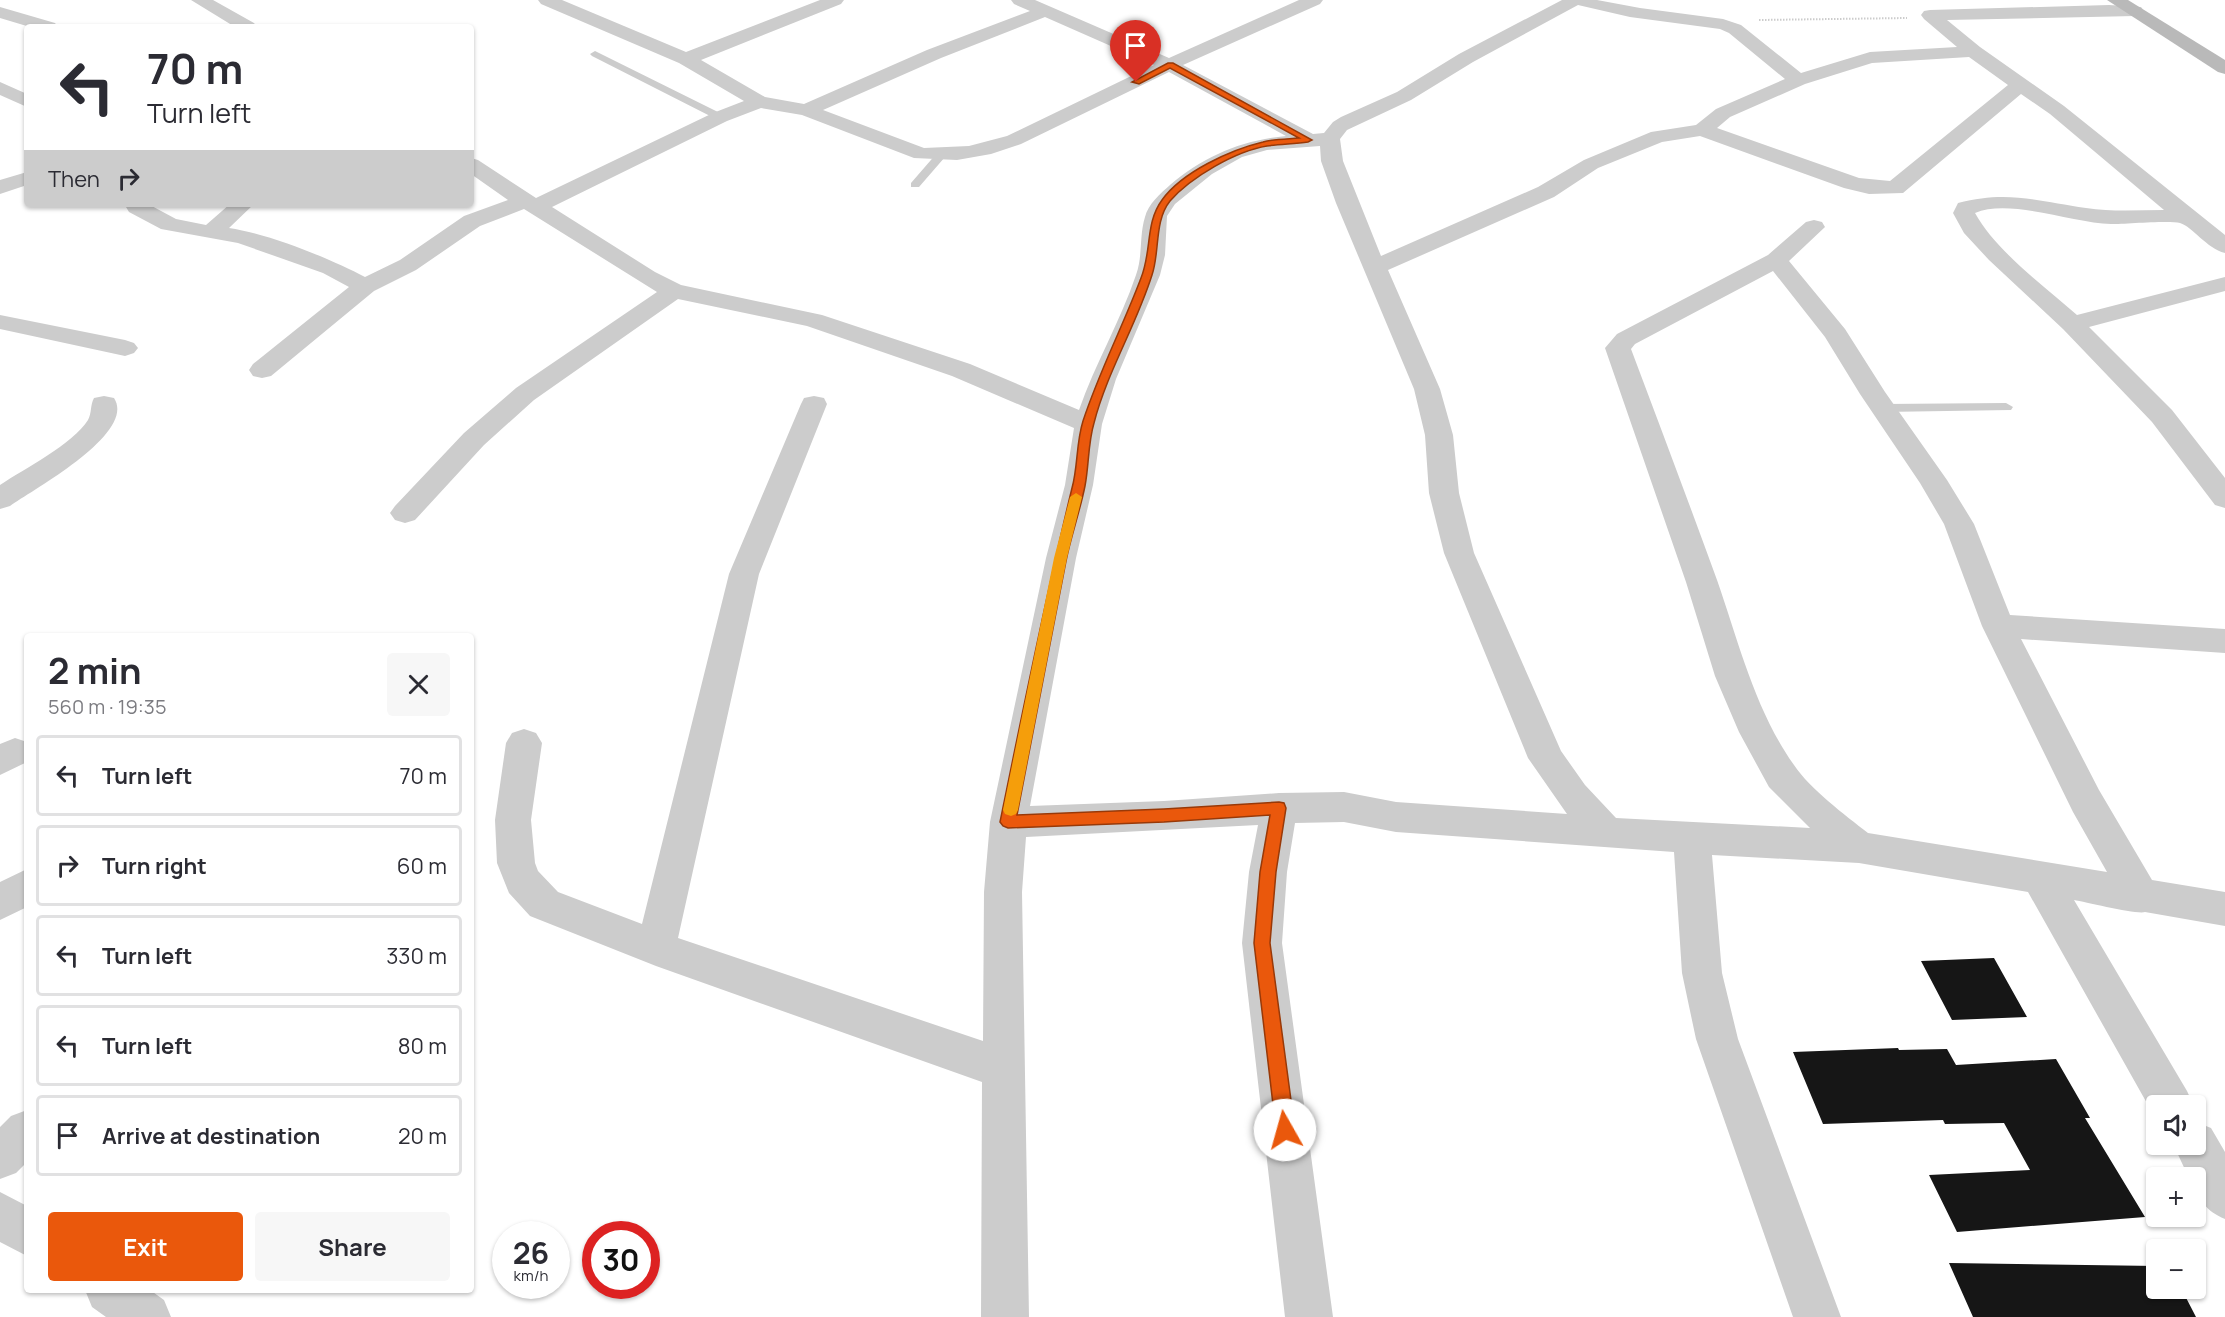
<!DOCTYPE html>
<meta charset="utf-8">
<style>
body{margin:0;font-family:Manrope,sans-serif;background:#f7f7f7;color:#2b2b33;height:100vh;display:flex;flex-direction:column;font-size:22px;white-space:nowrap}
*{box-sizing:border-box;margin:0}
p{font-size:20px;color:#7c7c81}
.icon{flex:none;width:33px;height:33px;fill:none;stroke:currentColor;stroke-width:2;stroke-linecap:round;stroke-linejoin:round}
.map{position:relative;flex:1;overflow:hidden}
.panel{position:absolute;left:24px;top:633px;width:450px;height:660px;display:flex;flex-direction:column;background:#fff;border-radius:6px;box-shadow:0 2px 4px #0004}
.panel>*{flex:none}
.banner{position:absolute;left:24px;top:24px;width:450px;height:183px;border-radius:6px;box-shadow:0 2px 4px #0004;background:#fff;color:#2b2b33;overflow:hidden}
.buttons{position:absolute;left:2146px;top:1095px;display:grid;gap:12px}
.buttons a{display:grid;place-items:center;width:60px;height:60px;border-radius:6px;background:#fff;box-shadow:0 2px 4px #0004;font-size:30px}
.speed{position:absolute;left:492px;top:1221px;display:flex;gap:12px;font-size:30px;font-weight:700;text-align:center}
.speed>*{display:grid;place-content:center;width:78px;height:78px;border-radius:50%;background:#fff;box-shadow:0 2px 4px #0004;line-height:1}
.speed small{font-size:15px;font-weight:400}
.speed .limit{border:9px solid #d22;background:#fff;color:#111}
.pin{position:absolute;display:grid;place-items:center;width:51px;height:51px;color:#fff;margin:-62px -26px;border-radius:50% 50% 50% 0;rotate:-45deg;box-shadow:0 0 6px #0007}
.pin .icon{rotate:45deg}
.me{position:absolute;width:66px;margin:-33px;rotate:353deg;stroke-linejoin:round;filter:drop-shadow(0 0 4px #0008)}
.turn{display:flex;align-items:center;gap:21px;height:126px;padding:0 24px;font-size:27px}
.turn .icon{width:78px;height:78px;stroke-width:2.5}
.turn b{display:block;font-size:42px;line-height:51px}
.then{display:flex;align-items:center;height:57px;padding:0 24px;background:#0003;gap:12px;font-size:22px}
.round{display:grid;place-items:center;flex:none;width:63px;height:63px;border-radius:6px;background:#f7f7f7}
.overview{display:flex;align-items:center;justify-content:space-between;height:102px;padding:0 24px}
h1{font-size:36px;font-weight:700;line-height:45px}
.button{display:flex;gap:12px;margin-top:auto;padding:12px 24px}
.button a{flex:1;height:69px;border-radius:6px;background:#ea580c;color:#fff;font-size:24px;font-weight:700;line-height:69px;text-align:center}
.button a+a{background:#f7f7f7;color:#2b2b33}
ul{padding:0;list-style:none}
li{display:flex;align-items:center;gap:18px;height:81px;margin:0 12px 9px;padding:0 12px;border:3px solid #e1e1e2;border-radius:6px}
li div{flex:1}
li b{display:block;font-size:22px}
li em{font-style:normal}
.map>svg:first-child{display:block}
.building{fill:#161616}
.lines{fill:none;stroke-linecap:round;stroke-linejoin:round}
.path{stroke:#ccc;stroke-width:2;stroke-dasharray:1.5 1.5;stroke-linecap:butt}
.lane{fill:#ccc;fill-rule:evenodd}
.street{fill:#ccc;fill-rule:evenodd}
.secondary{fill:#b9b9b9;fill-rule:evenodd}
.route{fill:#ea580c;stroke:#983908;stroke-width:1.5}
.slow{fill:#f59e0b}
</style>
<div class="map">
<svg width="2225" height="1317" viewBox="0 0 2225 1317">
<rect width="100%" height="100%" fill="#fff"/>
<path class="building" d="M1994,958l33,59 -75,3 -31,-59z
M1898,1048l1,2 48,-1 9,16 100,-6 34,59h-5l60,99 -188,15 -28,-57 101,-5 -26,-47 -59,1 -2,-4 -120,4 -30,-72z
M1949,1263l208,3v22h24l15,29h-223z"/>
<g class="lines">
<path class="path" d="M1759,20l148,-2"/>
<path class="lane" d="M595,51l129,64 1,2 -9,2 -124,-63 -2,-2z
M941,152l5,3 -1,2 -26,30h-8v-4l26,-30z
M2006,403l7,4 -2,3 -128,2 -7,-4 7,-4z"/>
<path class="street" d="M191,0h22l41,23 3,4h-22z
M538,0h24l124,52 134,-52h24l-3,4 -140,56 64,37 39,7 123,-54 103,-39 -16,-7 -3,-4h24l134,58 130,-58h24l-3,4 -137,61 130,69 11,-1 9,-11 8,-5 56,-25 62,-38 103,-54h35l43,8 83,11 18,6 60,48 69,-21 87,-5 -33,-28 -3,-4 3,-4 6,-1 179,-5 32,2 3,4 -3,4 -6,1 -188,4 33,27 84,59 161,129v18c-19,-5 -32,-26 -45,-30 -10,-3 -55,1 -69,1 -38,-1 -102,-26 -136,-11 21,38 69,73 102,102l148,-38v14l-136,36 83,83 53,68v30l-10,-3 -63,-83 -89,-93 -74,-69 -25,-27 -11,-20 5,-10c49,-13 80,-2 128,5 26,4 52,2 78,2l-114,-96 -29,-20 -118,99 -34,1 -25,-6 -144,-52 -38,6 -64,26 -44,29 -166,73 52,119 13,46 6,58 15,60 87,198 24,34 31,33 194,10 -41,-41 -30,-55 -24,-56 -29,-94 -81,-234 12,-14 151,-79 38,-33 8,-2 8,2 3,5 -36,34 56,68 40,63 62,88 27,44 36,91 215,14v24l-204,-14 78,151 53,90 73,12v34l-80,-14c-7,3 -59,-10 -71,-12l113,191 7,15h-37v15l-129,-229 -169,-29 -147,-8 10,118 16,66 103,278h-48l-97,-278 -14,-66 -8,-121 -278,-20 -52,-10 -49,1 -8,49 -5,71 51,374h-48l-43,-374 7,-71 9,-47 -232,12 -4,55 7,425h-48l1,-235 -326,-116 -126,-50 -21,-23 -12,-30 -2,-43 11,-77 6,-10 12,-4 12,4 6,10 -11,77 4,43 3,8 20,21 84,32 87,-350 72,-170 3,-6 10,-2 10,2 3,6 -68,170 -81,364 305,103 1,-149 6,-70 56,-264 19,-73 9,-57 -122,-52 -145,-50 -129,-27 -144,101 -50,45 -69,75 -10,3 -10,-3 -5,-7 5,-7 69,-73 52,-45 141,-96 -133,-83 -44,17 -64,44 -42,21 -103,85 -9,2 -9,-2 -4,-6 4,-6 96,-77 -26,-14 -85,-30 -77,-14 -32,-17 -3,-5 2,-3h20l28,15 30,6 24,-21h24l-25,24c40,6 100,30 136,49l35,-17 64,-44 44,-16 -37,-26v-16l7,2 58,38 177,-85 31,-12 -65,-38 -138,-59zM1578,5l52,12 90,12 9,4 56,46 -69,30 -20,16 -45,7 -67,28 -46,27 -157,69 -38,-95 -3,-22 7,-9 64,-30 62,-38zM1045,17l109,48 -147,71 -38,10 -45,2 -101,-38 118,-52zM1969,57l39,28 -118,96 -31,-3 -142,-50 13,-11 75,-33 67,-21zM1169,72l117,64c-44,4 -82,20 -116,49 -9,8 -22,19 -25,32 -6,19 -2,39 -9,58 -16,47 -41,89 -57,135l-109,-46 -148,-49 -141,-30 -26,-13 -103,-65 175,-86 34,-13 41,7 112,43 43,2 34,-6 30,-10zM1320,146l1,15 15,42 78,186 11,46 4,58 15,60 84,205 39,56 -171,-12 -52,-10 -65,1 -115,8 -134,5 46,-248 17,-73 9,-61 14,-45 44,-104 5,-20 2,-39 8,-12 37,-30 30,-17 25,-7zM1773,271l52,66 35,57 60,89 24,41 38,102 91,186 34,60 -239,-39c-23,-18 -58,-44 -74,-68 -39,-55 -55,-122 -77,-185 -28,-77 -57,-154 -86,-231l4,-5z
M0,7l55,16 3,4h-28l-30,-9z
M0,82l27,12v13l-27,-12z
M27,172v13l-27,9v-14z
M0,315l125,25 9,3 4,5 -4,5 -9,3 -125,-27z
M104,396l10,2c23,35 -80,91 -104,108l-10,3v-24c24,-16 73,-41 88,-65 4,-7 2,-15 6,-22z
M15,738l12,4v20l-27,13v-31z
M27,869v38l-27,13v-38z
M27,1110v52l-11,11 -16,6v-52l11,-11z
M2196,1122l15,6 14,24v67c-19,-8 -29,-20 -29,-41h-7l-16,-34h23z
M0,1192l27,14v50l-27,-14z
M85,1290h65l14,10 7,17h-65l-14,-10z"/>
<path class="secondary" d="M2107,0h21l97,60v14l-7,-2z"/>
</g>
<path class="route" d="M1168,63h5l139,77 -4,2c-13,2 -27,2 -41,4 -31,5 -76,31 -97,55 -16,20 -10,51 -18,74 -16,51 -45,97 -58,148 -6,20 -5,42 -9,63 -5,25 -14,50 -19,75 -17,85 -33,170 -49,254l147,-6 115,-7 5,1 2,5 -10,64 -6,71 25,187 -3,6 -7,3 -6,-3 -3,-6 -22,-187 6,-71 10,-57 -106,7 -156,6 -5,-2 -3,-4c23,-112 45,-223 72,-334 6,-21 4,-45 11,-67 16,-49 40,-95 58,-143 11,-27 4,-55 21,-78 20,-28 68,-50 101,-58 11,-3 24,-3 36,-4l-129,-70 -31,16 -7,-2z"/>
<path class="slow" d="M1076,493l6,4 -15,61 -49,252 -2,4 -5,2 -6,-2 -2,-4 51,-252 16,-61z"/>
</svg>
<div class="buttons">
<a><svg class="icon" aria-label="sound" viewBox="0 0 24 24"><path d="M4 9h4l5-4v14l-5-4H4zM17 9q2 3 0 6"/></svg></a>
<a>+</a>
<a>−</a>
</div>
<div class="speed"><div>26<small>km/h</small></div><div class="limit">30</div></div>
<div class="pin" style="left:1136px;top:82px;background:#d93025"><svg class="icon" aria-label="arrive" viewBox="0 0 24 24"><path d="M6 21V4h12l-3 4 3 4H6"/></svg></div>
<svg class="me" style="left:1285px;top:1130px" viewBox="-20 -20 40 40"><circle r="19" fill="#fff"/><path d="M0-13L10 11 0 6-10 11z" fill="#ea580c"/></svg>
<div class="banner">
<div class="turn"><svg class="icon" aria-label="left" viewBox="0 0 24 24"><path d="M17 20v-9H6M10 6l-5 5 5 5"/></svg><div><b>70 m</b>Turn left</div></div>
<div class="then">Then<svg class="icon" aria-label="right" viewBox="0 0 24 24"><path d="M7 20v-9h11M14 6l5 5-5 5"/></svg></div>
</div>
<section class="panel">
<div class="overview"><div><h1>2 min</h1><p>560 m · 19:35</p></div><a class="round"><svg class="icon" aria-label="close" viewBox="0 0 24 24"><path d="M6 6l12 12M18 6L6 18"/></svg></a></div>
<ul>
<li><svg class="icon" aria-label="left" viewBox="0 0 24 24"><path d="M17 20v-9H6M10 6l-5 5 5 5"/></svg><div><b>Turn left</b></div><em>70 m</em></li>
<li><svg class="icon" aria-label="right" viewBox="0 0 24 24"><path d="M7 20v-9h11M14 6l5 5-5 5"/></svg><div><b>Turn right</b></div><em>60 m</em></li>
<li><svg class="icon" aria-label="left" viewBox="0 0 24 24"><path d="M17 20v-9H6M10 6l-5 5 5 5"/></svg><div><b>Turn left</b></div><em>330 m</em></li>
<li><svg class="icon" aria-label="left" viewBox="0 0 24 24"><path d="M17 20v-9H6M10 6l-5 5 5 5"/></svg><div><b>Turn left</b></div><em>80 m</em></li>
<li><svg class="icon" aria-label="arrive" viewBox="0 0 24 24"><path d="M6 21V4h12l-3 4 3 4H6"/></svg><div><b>Arrive at destination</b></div><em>20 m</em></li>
</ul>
<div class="button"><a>Exit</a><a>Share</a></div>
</section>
</div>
